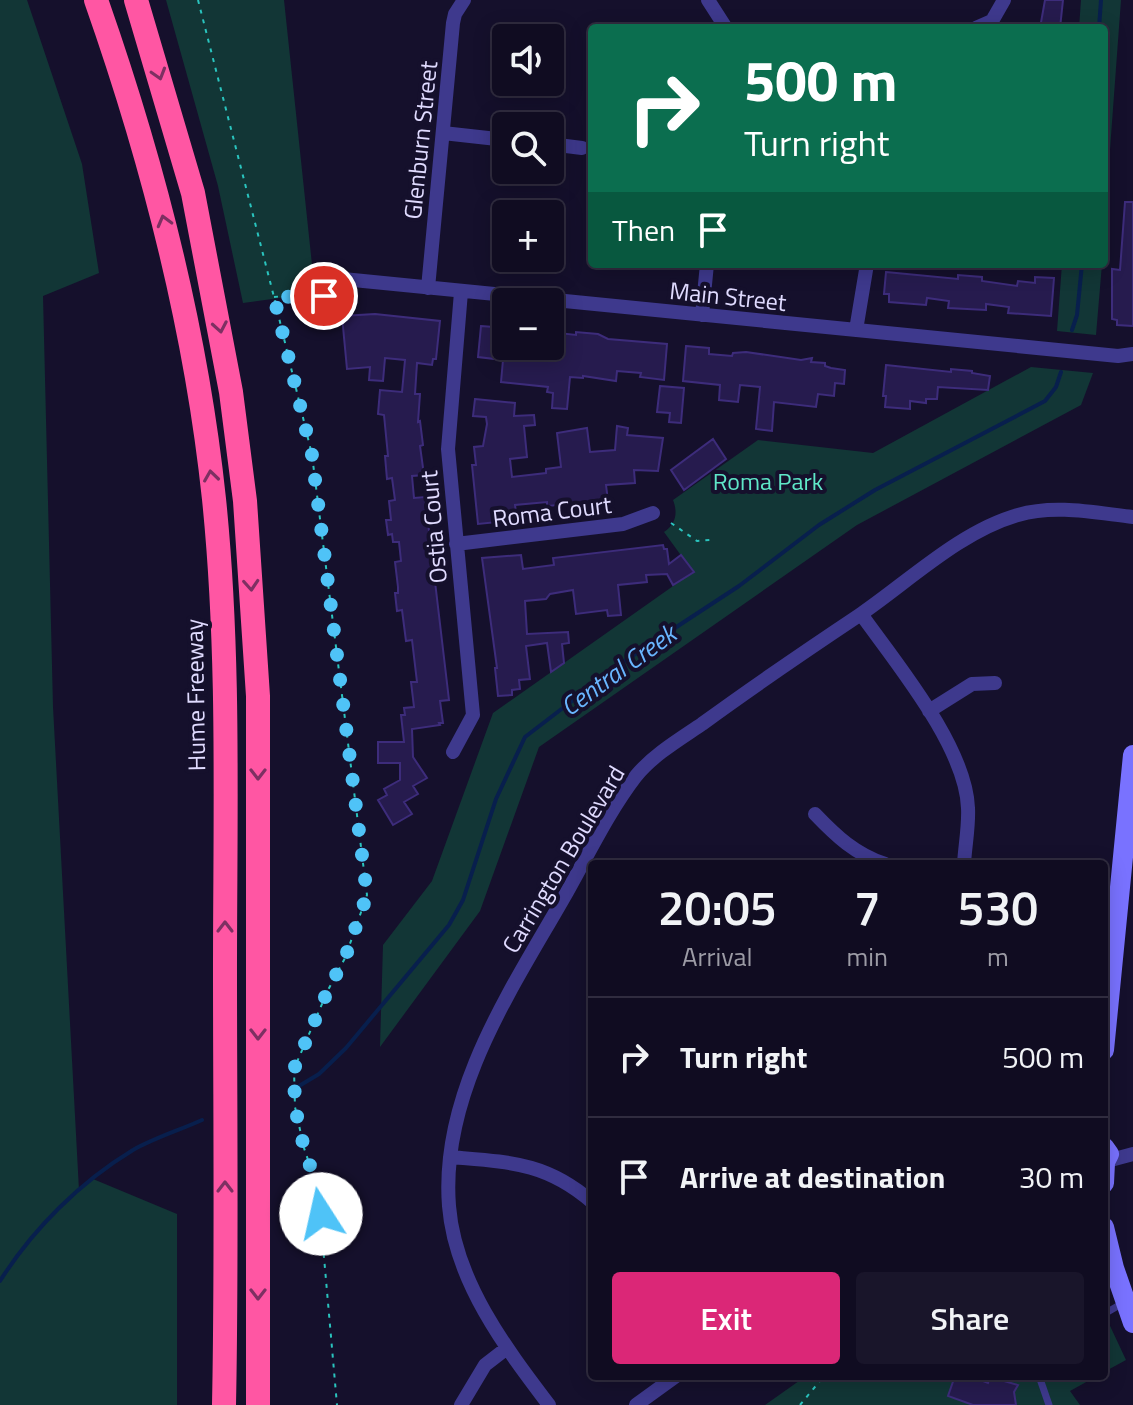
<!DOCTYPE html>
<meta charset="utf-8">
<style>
body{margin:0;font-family:"Titillium Web",sans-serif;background:#19152a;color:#f1f3f6;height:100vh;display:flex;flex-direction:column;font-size:30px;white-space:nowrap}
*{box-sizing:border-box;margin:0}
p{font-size:26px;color:#9c9ba5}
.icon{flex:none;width:44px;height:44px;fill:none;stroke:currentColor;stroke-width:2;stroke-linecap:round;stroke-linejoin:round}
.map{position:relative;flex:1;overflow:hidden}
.side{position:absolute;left:588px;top:860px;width:520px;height:520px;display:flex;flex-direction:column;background:#100c21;border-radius:8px;box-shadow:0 4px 20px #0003,0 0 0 2px #302c3f}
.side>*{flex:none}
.hud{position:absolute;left:588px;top:24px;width:520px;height:244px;border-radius:8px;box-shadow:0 4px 20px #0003,0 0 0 2px #302c3f;background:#0b6e4f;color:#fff;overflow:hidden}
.tools{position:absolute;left:492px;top:24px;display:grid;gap:16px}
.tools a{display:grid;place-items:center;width:72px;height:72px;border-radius:8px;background:#100c21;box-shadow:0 4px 20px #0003,0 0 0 2px #302c3f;font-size:40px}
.pin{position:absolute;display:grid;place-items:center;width:68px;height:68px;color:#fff;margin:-34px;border:4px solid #fff;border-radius:50%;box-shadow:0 2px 8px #0007}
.me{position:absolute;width:88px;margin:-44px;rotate:350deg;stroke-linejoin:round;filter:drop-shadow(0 0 6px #0008)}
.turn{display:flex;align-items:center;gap:28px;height:168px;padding:0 24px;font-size:36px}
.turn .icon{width:104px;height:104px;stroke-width:2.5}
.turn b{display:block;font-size:56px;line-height:68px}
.then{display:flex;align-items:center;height:76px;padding:0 24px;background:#0003;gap:16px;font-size:30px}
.eta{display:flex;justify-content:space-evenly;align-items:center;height:136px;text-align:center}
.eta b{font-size:48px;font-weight:600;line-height:56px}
.action{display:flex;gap:16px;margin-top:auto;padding:16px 24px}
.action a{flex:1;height:92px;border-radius:8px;background:#db2777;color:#fff;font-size:32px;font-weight:600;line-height:92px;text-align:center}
.action a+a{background:#19152a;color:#f1f3f6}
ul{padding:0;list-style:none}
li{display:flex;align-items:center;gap:24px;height:120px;padding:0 24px;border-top:2px solid #302c3f}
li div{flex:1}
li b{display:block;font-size:30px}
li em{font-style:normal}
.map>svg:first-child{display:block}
.green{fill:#123636}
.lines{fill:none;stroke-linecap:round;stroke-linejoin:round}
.stream{stroke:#081f4d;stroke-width:4}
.building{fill:#261b4e;stroke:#3d2c7b;stroke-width:2}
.path{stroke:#2ac4be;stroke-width:2;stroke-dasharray:4 6;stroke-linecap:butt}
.lane{stroke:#3e398d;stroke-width:7}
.street{stroke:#3e398d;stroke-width:14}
.secondary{stroke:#7972ff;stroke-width:20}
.highway{stroke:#ff56a3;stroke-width:24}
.oneway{stroke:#7e3062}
.route{stroke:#4fc3f7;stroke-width:14;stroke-dasharray:0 25.2}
.labels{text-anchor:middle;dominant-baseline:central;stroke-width:8;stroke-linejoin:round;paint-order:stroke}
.street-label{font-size:24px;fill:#e0dbff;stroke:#15102c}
.park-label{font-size:24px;fill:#5fe7c8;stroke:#15102c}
.water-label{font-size:26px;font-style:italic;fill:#69b6ff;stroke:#15102c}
</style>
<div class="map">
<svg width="1133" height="1405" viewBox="0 0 1133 1405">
<rect width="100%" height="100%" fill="#15102c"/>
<path class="green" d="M0,0h27l55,164 17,109 -56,23 10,411 26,483 14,-11 84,35v191h-177z
M166,0h118l31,293 -72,10 -25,-117z
M1081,0h40l-17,231v-203h-25z
M1062,264h40l-6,71 -39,-4z
M1031,367l62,6 -12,32 -224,120 -318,222 -59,164 -100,136 3,-102 49,-64 61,-168 200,-141 -29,-40c12,-8 14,-19 9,-32l85,-60 115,13z
M1104,1313l22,47 -22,12z
M806,1376h291l-27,15 10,14h-315z"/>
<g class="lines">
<path class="stream" d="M1099,28l2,-28
M1072,330l5,-15 5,-51
M299,1086l20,-12 27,-26 103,-123 14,-25 33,-101 29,-62 98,-75 116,-76 80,-61 56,-35 170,-89 11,-14 5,-15
M0,1281c33,-52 80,-99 133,-131 21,-12 47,-20 69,-30"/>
</g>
<path class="building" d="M1045,0h18l-3,28h-20z
M1125,202h8v124l-16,-1v-5l-5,-1v-50l8,1z
M886,272l72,7v-4l24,2v4l35,5 1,-5 17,2v-6l19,1 -3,38 -43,-3 1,-6 -23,-3v6l-38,-2 1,-7 -22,-3 -1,7 -37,-3v-8h-5z
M375,314l65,7 -4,38h-3l-1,6 -15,-2 -2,31h5l-2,28 2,-1 3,24 -3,1 4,29 -12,1 2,22 11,-1 24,203 -9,1 3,22h-4l1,2 -28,4 1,28 14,21 -14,8 5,8 -14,8 8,12 -19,11 -15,-25 9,-5 -3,-6 16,-9v-17h-22v-21h26l-3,-27h4l-1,-7 10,-1 -3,-25h6l-5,-42 -6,1 -4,-31 -5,1 -2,-18h3v-6l-3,-25 6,-1 -2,-19h-6l-1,-8 -4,1 -2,-15h5l-2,-19 6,-1 -3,-22 -5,1 -2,-23h3l-4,-41 -6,-1 2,-24 22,2 3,-32 -20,-2 -2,23 -14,-1 1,-13 -23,2 -5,-53z
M481,326l25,2v18h44v-14l26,3v-3l22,2 10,5 59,5 -3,36 -24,-3 1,-4 -24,-2 -1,10 -33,-5v2l-13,-1 -3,32 -15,-1 1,-15 -6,-1 1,-5 -47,-5 2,-22 -25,-3z
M686,346l23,2v6l23,2 1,-3 13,-1 55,8 11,-2 -1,4 14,1v3l6,2 14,2 -1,14 -9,-1 -1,13 -16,-2 -2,13 -42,-5 -2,29 -16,-2 4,-42 -20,-2 -2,17 -19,-2 1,-15 -37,-4z
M886,365l65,7v-3l21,2v2l18,3 -2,14 -50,-3 -1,12h-11v4l-16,-2v8l-25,-2 1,-11h-3z
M660,386l24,2 -3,35 -12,-1 1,-9 -13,-1z
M475,399l40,4 -1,13 20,-1 1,10 -11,1 3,31 -17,2 2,18 34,-4v-4l15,-2 -4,-34 30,-5 3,24 25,-2 2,-24 11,2 -1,7 36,3 -5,33 -24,-1 1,13 -29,2 2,16 -61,5v-4l-32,3 2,15 -39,4 -6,-59h4l-2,-18 9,-1 4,-22 -1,-7 -13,-1z
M713,439l13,20 -42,31 -13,-20z
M663,545l1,4h3l2,15 12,-9 13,17 -21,13 -6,-11 -21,1 1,7 -29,3 3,30 -13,1 -1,-6 -31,4 -3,-24 -23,4 -4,5 -21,2 2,33 41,-2 1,11 -7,1 2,19 -13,9 -4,-29 -21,3 4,33 -11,1 1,9 -8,1v5l-14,1 -3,-28h2l-15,-110 39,-3 2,14 31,-4 -1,-7z
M955,1376h15l18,7 2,-6 28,8 -4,7 2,13h-43l-25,-9z"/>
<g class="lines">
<path class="path" d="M198,0l76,297 38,158 55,440 -22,63 -17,32 -34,79 1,38 9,41 14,41 19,216
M274,297l32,-3 37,3 2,-3
M671,523l26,18 13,-1
M800,1405l24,-29"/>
<path class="lane" d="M1104,1314l19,-11
M1039,1376l10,29"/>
<path class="street" d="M708,0l18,28
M976,28l16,-7 12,-21
M443,133l63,7
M550,144l32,4
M333,278l785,78 15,-2
M428,288l25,-265 2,-9 9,-14
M702,315l5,-51
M856,330l11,-66
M456,544l167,-20 30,-11
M861,614c35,49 105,133 107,194 1,18 -3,38 -4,56
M929,711l43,-27 23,-1
M453,752l20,-37 -25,-266 13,-157
M815,814c21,22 40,40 70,50
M450,1157c58,5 96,5 142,45
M1107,1161l26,-7
M461,1405l24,-40 22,-17
M549,1405c-44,-58 -94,-124 -100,-199 -9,-114 64,-219 118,-314 22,-39 42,-81 69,-116 17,-21 44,-37 66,-52 52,-38 105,-74 159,-110 48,-33 100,-83 157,-99 37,-11 78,-2 115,2
M636,1405l40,-29"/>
<path class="secondary" d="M1104,1050l29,-295
M1104,1147l5,7 -5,10
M1104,1183l1,-20
M1104,1227l10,41 19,55"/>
<path class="highway" d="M96,0c57,162 100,328 118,499 16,156 11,314 11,471 0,145 2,290 -1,435
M136,0l57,193 38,199 14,109 13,195v709"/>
</g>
<defs><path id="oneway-chevron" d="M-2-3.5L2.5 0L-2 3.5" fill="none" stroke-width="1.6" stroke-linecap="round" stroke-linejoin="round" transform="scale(2)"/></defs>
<g class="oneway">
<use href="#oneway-chevron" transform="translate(159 74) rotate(73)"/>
<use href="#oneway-chevron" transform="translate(164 221) rotate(-105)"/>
<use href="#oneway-chevron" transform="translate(220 327) rotate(80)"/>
<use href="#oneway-chevron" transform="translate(211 476) rotate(-98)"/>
<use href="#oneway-chevron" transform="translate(251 585) rotate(86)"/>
<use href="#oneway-chevron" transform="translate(258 774) rotate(90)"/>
<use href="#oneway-chevron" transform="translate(225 927) rotate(-90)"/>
<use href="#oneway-chevron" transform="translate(258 1034) rotate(90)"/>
<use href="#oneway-chevron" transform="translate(225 1187) rotate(-90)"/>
<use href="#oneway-chevron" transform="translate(258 1294) rotate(90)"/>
</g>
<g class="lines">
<path class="route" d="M321,1214l-3,-25 -14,-41 -9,-41 -1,-38 34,-79 17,-32 22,-63 -55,-440 -38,-158 50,-1"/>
</g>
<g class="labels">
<g class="street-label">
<text transform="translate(420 140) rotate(-84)">Glenburn Street</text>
<text transform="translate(728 296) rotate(6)">Main Street</text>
<text transform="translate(552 511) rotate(-7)">Roma Court</text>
<text transform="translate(433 527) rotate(-95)">Ostia Court</text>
<text transform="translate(195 695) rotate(-91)">Hume Freeway</text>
<text transform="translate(563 859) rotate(-59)">Carrington Boulevard</text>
</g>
<g class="park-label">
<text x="768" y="481">Roma Park</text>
</g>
<g class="water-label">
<text transform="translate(618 670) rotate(-36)">Central Creek</text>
</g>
</g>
</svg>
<div class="tools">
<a><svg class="icon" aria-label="sound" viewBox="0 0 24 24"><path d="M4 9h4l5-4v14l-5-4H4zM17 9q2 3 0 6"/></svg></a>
<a><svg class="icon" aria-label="search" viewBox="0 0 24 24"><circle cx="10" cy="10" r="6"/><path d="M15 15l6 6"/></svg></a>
<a>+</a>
<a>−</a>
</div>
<div class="pin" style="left:324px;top:296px;background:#d93025"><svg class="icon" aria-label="arrive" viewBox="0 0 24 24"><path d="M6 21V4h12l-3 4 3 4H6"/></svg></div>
<svg class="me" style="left:321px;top:1214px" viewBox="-20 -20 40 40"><circle r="19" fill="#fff"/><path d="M0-13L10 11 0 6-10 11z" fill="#4fc3f7"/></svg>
<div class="hud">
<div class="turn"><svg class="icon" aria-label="right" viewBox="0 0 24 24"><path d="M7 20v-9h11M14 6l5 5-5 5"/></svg><div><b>500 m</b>Turn right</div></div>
<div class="then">Then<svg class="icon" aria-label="arrive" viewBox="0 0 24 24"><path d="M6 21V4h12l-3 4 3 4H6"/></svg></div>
</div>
<section class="side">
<div class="eta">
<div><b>20:05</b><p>Arrival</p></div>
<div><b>7</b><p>min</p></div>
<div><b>530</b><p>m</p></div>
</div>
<ul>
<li><svg class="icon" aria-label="right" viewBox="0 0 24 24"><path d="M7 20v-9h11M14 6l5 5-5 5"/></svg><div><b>Turn right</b></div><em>500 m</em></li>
<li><svg class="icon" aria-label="arrive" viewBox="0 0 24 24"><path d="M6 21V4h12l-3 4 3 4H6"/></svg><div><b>Arrive at destination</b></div><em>30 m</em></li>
</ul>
<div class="action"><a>Exit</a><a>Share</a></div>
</section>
</div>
